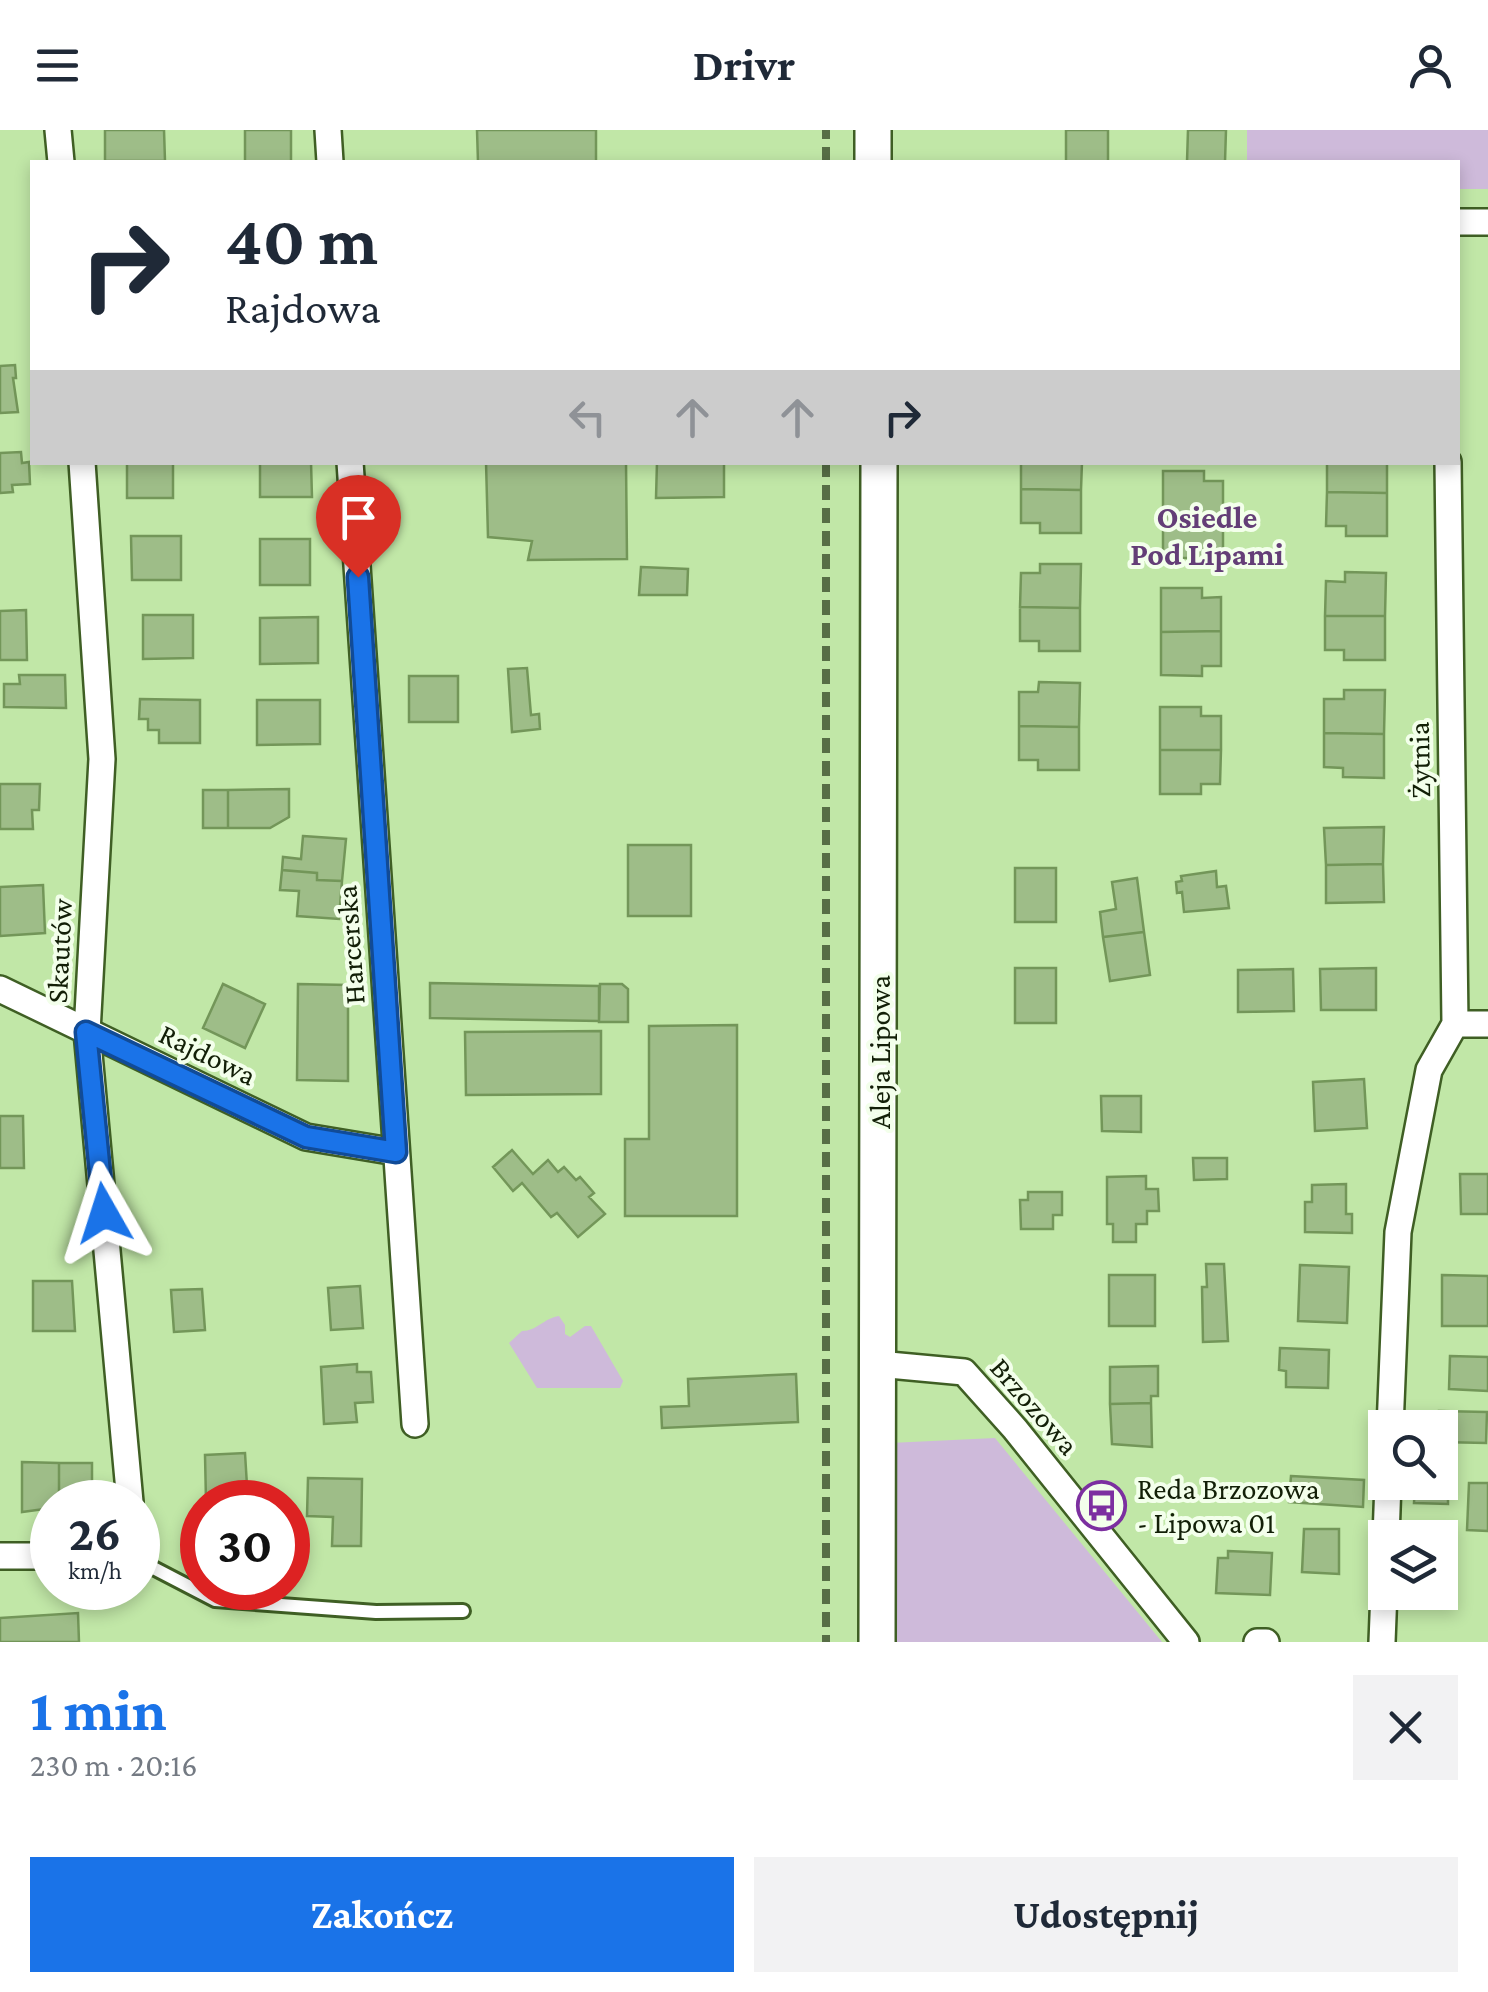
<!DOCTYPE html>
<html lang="pl">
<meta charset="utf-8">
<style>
body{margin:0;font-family:"Crimson Pro",serif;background:#f2f2f3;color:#1f2937;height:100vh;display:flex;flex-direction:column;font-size:38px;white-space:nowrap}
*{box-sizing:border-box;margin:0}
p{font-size:32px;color:#747a83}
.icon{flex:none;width:55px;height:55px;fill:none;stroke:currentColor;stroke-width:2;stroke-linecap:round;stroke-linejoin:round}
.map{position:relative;height:1512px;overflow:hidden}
.side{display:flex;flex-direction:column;background:#fff;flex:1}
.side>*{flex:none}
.banner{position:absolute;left:30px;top:30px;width:1430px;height:305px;border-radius:0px;box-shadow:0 5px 15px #0003;background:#fff;color:#1f2937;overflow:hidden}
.buttons{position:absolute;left:1368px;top:1280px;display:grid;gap:20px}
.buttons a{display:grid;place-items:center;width:90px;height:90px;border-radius:0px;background:#fff;box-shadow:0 5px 15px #0003;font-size:50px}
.speed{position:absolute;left:30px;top:1350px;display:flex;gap:20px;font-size:50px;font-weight:700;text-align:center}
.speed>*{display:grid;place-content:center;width:130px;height:130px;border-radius:50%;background:#fff;box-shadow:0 5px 15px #0003;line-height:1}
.speed small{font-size:25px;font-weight:400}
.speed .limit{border:15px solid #d22;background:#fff;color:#111}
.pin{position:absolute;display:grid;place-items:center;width:85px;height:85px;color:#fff;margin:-102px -42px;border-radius:50% 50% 50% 0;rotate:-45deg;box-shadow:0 0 10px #0007}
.pin .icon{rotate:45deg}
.me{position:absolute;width:110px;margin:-55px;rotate:354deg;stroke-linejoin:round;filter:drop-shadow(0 0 8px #0008)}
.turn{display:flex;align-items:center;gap:35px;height:210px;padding:0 30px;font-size:45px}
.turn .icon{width:130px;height:130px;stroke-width:2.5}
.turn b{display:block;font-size:70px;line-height:85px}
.lanes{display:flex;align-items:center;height:95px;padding:0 30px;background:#0003;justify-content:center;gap:50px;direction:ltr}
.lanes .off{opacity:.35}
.round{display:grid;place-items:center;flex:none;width:105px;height:105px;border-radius:0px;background:#f2f2f3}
.summary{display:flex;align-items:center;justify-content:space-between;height:170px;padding:0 30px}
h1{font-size:60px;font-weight:700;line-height:75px;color:#1a73e8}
.button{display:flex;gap:20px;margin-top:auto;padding:20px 30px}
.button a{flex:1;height:115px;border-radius:0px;background:#1a73e8;color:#fff;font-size:40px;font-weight:700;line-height:115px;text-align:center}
.button a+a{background:#f2f2f3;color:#1f2937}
header{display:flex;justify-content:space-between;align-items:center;height:130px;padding:0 30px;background:#fff;font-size:45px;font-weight:700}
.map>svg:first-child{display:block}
.green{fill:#cebada}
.building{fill:#9ebd88;stroke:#739659;stroke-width:2.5}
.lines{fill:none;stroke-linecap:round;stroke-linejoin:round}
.lane-casing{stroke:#3f5f24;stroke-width:18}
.street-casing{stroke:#3f5f24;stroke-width:30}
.secondary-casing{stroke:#3f5f24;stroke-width:40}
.lane{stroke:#fff;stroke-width:12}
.street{stroke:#fff;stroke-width:25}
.secondary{stroke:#fff;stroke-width:35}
.rail{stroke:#576e46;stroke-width:8;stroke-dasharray:15 8;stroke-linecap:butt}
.route-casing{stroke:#114b97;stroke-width:25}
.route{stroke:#1a73e8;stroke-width:18}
.labels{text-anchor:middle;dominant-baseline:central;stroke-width:8;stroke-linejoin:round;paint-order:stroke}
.street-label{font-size:30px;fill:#121f07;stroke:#f3ffeb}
.poi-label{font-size:30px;fill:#121f07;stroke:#f3ffeb;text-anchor:start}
.neighbourhood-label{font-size:32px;font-weight:bold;fill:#643e77;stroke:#f3ffeb}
</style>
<header><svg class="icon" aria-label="menu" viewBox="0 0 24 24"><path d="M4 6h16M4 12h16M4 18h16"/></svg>Drivr<svg class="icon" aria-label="person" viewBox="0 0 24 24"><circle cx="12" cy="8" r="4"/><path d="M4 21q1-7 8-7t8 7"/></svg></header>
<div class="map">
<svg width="1488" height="1512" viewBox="0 0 1488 1512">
<rect width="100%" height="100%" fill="#c1e7a7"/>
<path class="green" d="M1247,0h241v59h-30v-27h-211z
M559,1186l6,9v9l5,3 15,-11h6l32,55 -3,7h-83l-28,-45 13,-12c15,0 22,-13 37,-15z
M995,1308l167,204h-268l-4,-199z"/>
<path class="building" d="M105,0h59l1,31h-60z
M245,0h46v32h-46z
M477,0h119v32h-118z
M1066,0h42v32h-42z
M1188,0h38l-1,32h-38z
M15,235l1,13h-3l5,34 -18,1v-47z
M21,322l1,11 7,-1 1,22 -18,1 1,7 -13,1v-40z
M127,332h46v36h-46z
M260,332h51l1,35h-52z
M486,332h140l1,97 -99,1 4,-19 -44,-4z
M657,332h67v35l-68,1z
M1021,332h61l-1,28 -60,-1z
M1327,332h60v31l-60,-1z
M1163,341h41v10h19v34l-60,-1z
M1021,359l60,1v43h-41v-10h-19z
M1327,362l60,1v43h-41v-10h-20z
M1163,384l60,1v34h-19v9h-41z
M131,406h50v44h-49z
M260,409h50v46h-50z
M1040,434h41l-1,44 -60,-1 1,-34h19z
M641,437l47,2 -1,26h-48z
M1345,442l41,1 -1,43h-60l1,-35 19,1z
M1161,458h41v10l19,-1v34l-60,1z
M1020,477l60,1v43h-41v-10h-19z
M26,480l1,50h-27v-49z
M143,485h50v43l-50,1z
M1325,486h60v44h-41v-10h-19z
M318,487v46l-58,1v-46z
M1221,501v35h-19v10l-41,-1v-43z
M527,538l4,47 8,-1 1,15 -28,3 -4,-63z
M19,545h46l1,33 -62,-1v-23h16z
M409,546h49v46h-49z
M1039,552l41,1 -1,44 -60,-1v-34h19z
M1344,560h41l-1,44 -60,-1v-34h20z
M140,569l60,1v43h-41v-13h-11v-11h-9z
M257,570h63v44l-63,1z
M1160,577h41v9h20v34h-61z
M1019,596l60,1v43h-41v-10h-19z
M1324,603l60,1v44l-41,-1v-9l-19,-1z
M1160,620h61l-1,34h-19v10h-41z
M0,654h40l-1,26h-7l1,19h-33z
M289,659v28l-19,11h-42v-38z
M203,660h25v38h-25z
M1384,697l-1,37 -57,1 -2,-37z
M303,706l43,3 -4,42 -25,-1v-7l-35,-3 1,-13 18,2z
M628,715h63v71h-63z
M1383,734l1,38 -58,1v-38z
M1015,738h41v54h-41z
M282,740l35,3v7l25,1 -3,38 -42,-3 2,-25 -19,-1z
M1216,741l1,16 9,-1 3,22 -45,4 -2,-20 -5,1 -1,-11 6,-1 -1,-5z
M1137,748l7,54 -41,5 -3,-25 16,-3 -4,-27z
M43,755l2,48 -45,3v-49z
M1144,802l6,43 -40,6 -7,-44z
M1015,838h41v55h-41z
M1376,838v42h-55l-1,-41z
M1293,839l1,42 -56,1v-42z
M430,853l169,3v35l-169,-3z
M223,854l42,20 -20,44 -42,-20z
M298,854l50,1v96l-51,-1z
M600,854h22l6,5v33h-29z
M737,895v191h-112v-77h24v-113z
M601,901v63l-135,1 -1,-63z
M1364,949l3,49 -52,3 -2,-49z
M1101,966h40v36l-39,-1z
M0,986h23l1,52h-24z
M512,1020l21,24 15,-14 10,12 6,-5 12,13 4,-3 14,16 -5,4 16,17 -27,23 -21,-24 -6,4 -29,-34 -9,8 -20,-24z
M1193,1028h34v21l-33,1z
M1460,1044h28v40h-27z
M1146,1046v13h12l1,22h-12v13h-11v18h-23v-18h-6v-47z
M1346,1054v30h6v19l-47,-1v-30h7v-17z
M1028,1062h34v23h-9v14h-32l-1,-29h8z
M1206,1134h18l4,77 -25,1 -1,-55h5z
M1300,1135l49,2 -2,56 -49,-2z
M1109,1145h46v51h-46z
M1442,1145l46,1v50h-46z
M33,1151h39l3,50h-42z
M360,1156l3,42 -32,2 -3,-42z
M202,1159l3,41 -31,2 -3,-42z
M1280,1218l49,2 -1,38 -42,-1v-16l-7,-1z
M1450,1226l38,1v34l-39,-2z
M357,1234v8h14l2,30 -18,1 2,19 -33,2 -3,-57z
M1158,1236v30h-7v7l-41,1v-37z
M796,1244l2,48 -136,6 -1,-21 28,-1 -1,-27z
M1151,1273l1,44 -40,-3 -2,-40z
M1439,1281l48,1 -1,31 -46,-1z
M245,1323l3,49 -42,-1 -1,-46z
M22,1332l37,1v39h-7v6l-30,4z
M59,1333h33v39h-33z
M1291,1346l73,4 -1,27 -74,-5z
M308,1348l54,1 -1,67h-29l1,-29 -26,-1z
M1415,1352l33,1v21l-34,-1z
M1469,1353h19v48l-21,-1z
M1304,1399h35v45l-37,-2z
M1228,1421l44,2 -2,42 -54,-2 2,-35h10z
M78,1483l1,29h-79v-24z"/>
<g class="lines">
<defs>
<path id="lane" d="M138,1430l77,40 161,12 87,-1"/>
<path id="street" d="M58,0l3,32
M328,0l2,32
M1458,92h30
M82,332l20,297 -15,273 43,470
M350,332l65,962
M0,859l306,148 90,15
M1455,894h33
M878,1234l86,8 51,57 171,213
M1390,1298l8,-196 31,-162 26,-46 -7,-562
M1386,1408l2,-56
M0,1426h52
M1257,1512h9
M1382,1512l3,-77"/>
<path id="secondary" d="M873,32v-32
M877,1512l2,-1180"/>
</defs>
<use href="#lane" class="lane-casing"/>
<use href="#street" class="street-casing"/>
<use href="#secondary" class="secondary-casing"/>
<use href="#lane" class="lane"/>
<use href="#street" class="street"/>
<use href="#secondary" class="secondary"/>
<path class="rail" d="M826,32v-32
M826,332v1180"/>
</g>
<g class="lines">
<defs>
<path id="route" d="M104,1083l-18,-181 220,105 90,15 -38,-575"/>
</defs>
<use href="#route" class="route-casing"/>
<use href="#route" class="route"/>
</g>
<defs>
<symbol id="bus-ring" viewBox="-11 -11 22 22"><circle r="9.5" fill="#f3ffeb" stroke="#7c2fa0" stroke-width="1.5"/><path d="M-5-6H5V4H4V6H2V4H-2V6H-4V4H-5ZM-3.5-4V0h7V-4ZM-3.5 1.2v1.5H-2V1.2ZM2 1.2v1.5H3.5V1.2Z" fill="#7c2fa0"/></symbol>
</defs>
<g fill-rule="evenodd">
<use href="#bus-ring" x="1074" y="1348" width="55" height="55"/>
</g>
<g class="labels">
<g class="street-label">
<text transform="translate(1419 630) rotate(-91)">Żytnia</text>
<text transform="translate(350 815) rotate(-94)">Harcerska</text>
<text transform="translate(59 821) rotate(-87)">Skautów</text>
<text transform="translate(879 922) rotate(-90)">Aleja Lipowa</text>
<text transform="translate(208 924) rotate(26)">Rajdowa</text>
<text transform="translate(1035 1276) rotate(49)">Brzozowa</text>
</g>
<g class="poi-label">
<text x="1137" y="1358">Reda Brzozowa<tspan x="1137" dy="34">- Lipowa 01</tspan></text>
</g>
<g class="neighbourhood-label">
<text x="1207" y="387">Osiedle<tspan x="1207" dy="37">Pod Lipami</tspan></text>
</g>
</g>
</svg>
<div class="buttons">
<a><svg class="icon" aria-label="search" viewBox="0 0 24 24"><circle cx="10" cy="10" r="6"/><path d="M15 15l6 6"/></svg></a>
<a><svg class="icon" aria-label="layers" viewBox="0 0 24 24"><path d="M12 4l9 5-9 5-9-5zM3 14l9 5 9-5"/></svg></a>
</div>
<div class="speed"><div>26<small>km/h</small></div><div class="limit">30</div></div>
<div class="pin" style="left:358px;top:447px;background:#d93025"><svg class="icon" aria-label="arrive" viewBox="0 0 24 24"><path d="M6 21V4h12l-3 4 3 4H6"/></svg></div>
<svg class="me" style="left:104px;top:1083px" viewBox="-20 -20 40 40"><path d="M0-17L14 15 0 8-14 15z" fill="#1a73e8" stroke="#fff" stroke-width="4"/></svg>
<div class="banner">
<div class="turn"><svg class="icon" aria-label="right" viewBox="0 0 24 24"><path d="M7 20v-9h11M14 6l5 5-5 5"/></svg><div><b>40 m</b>Rajdowa</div></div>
<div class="lanes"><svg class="icon off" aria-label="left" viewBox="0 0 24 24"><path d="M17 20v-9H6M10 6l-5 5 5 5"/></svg><svg class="icon off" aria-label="ahead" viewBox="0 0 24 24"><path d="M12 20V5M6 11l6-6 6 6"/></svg><svg class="icon off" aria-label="ahead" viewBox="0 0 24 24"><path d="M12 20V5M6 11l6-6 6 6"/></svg><svg class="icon" aria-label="right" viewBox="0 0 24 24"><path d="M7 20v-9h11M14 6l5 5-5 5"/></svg></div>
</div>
</div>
<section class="side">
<div class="summary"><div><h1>1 min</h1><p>230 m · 20:16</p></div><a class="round"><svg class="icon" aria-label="close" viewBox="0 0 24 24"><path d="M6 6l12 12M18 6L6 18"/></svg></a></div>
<div class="button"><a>Zakończ</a><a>Udostępnij</a></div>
</section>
